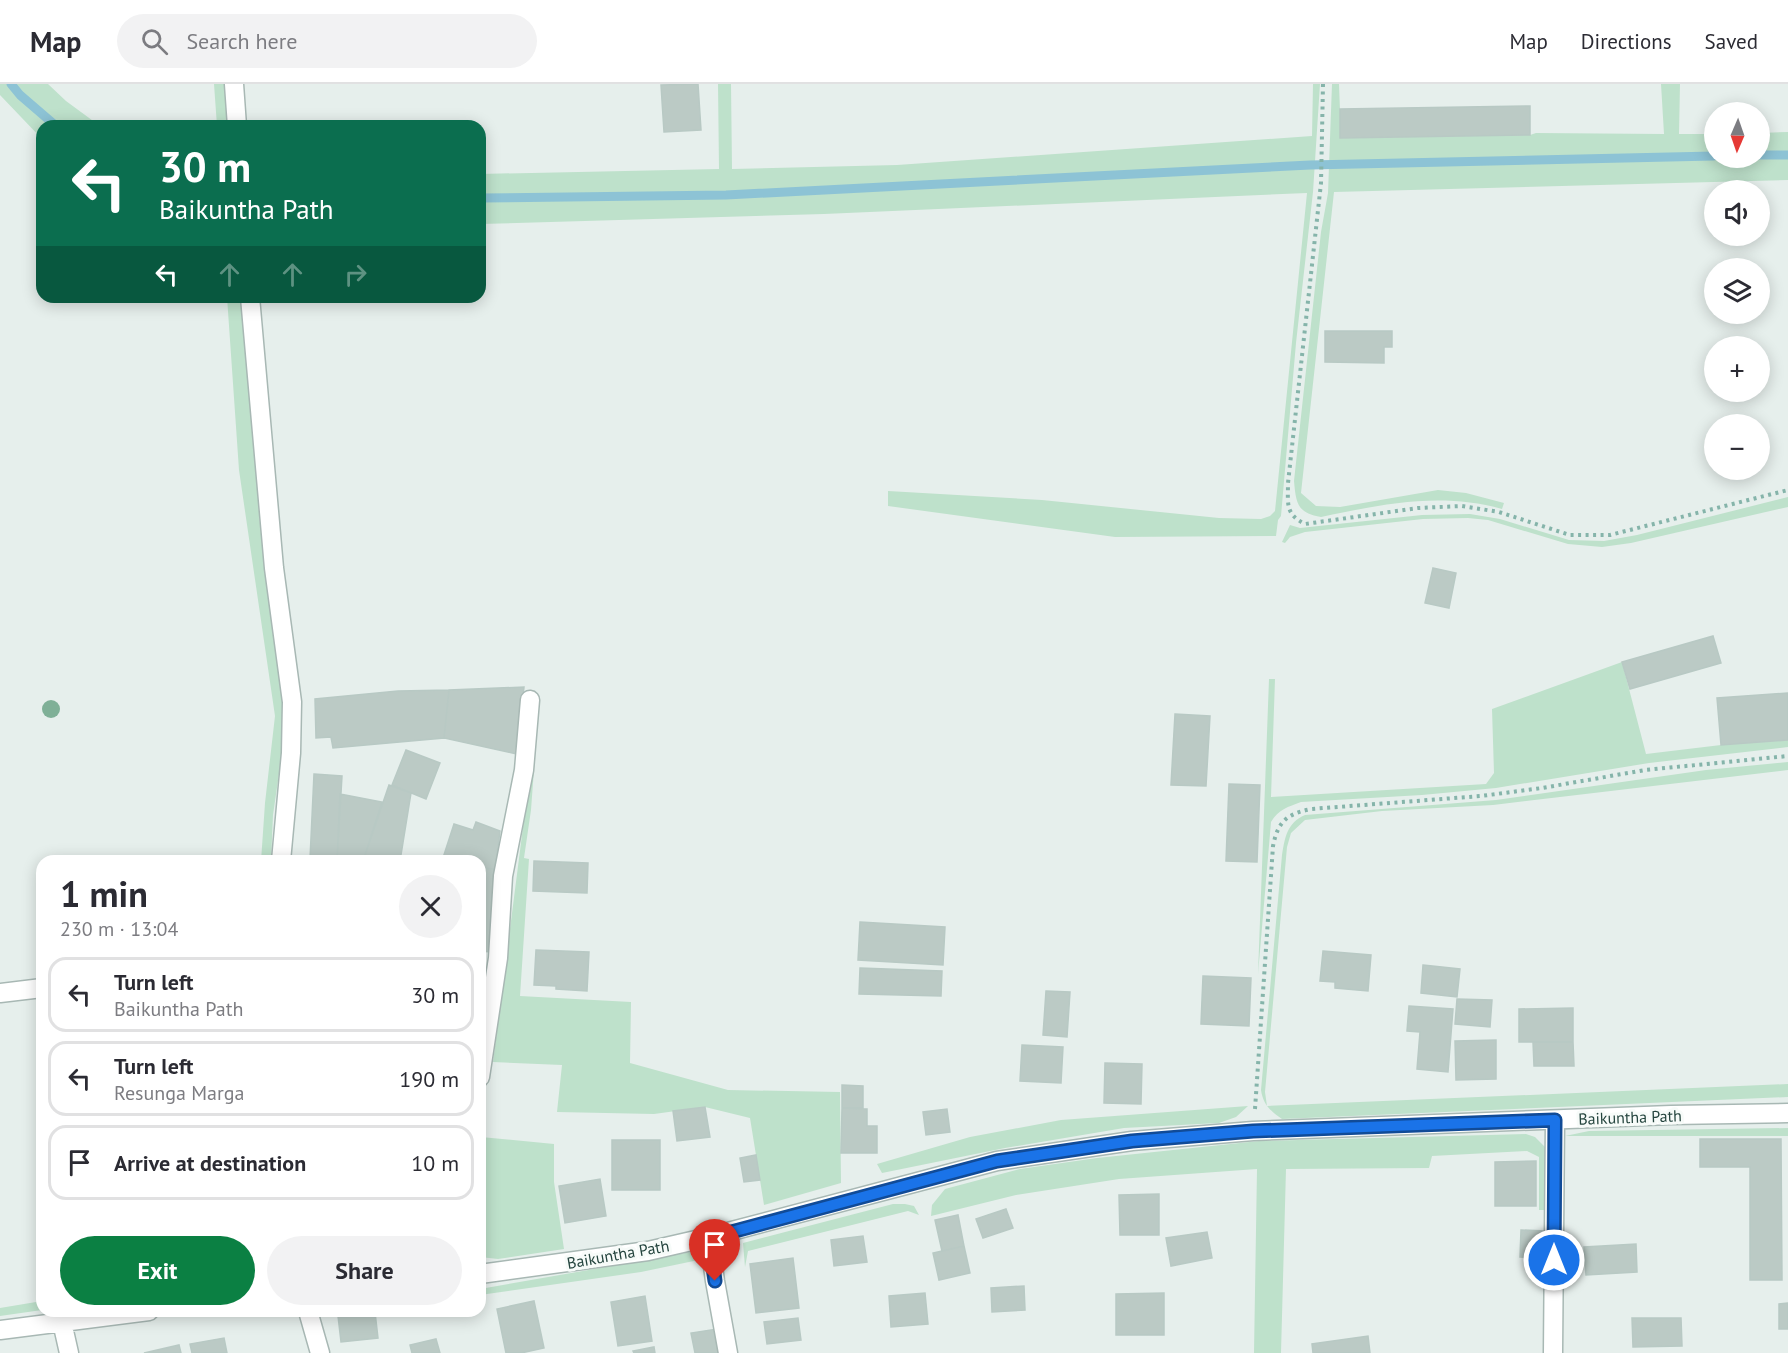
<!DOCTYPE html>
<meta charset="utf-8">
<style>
body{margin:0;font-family:"PT Sans",sans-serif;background:#f2f2f3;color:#2b2b33;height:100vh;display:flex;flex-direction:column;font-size:22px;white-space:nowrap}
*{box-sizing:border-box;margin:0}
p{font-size:20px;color:#7c7c81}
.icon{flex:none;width:33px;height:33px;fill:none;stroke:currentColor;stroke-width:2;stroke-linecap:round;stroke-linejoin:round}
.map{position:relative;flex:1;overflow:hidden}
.side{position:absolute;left:36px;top:771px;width:450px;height:462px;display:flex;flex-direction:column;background:#fff;border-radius:18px;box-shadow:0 3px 15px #0003}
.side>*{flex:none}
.top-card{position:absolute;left:36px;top:36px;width:450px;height:183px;border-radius:18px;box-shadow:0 3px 15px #0003;background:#0b6e4f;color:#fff;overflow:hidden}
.needle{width:39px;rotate:182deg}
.controls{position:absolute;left:1704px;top:18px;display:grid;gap:12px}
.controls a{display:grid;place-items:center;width:66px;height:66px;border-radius:50%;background:#fff;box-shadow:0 3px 15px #0003;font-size:30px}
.pin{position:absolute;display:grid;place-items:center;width:51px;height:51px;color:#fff;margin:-62px -26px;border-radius:50% 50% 50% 0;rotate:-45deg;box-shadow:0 0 6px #0007}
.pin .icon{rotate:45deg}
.me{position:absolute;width:66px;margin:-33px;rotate:0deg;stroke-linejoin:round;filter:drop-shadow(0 0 4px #0008)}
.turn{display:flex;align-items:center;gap:21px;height:126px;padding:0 24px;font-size:27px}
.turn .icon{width:78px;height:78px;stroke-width:2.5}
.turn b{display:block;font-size:42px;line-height:51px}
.lanes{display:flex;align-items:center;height:57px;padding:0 24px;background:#0003;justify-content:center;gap:30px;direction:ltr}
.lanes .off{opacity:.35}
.round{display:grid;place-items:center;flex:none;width:63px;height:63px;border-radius:32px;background:#f2f2f3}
.overview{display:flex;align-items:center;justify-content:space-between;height:102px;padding:0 24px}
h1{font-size:36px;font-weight:700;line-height:45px}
.primary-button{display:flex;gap:12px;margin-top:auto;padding:12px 24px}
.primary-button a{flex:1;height:69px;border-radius:36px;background:#0b8043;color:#fff;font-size:24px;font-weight:700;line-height:69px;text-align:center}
.primary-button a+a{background:#f2f2f3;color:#2b2b33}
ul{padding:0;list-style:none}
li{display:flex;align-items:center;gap:18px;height:75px;margin:0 12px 9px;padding:0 12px;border:3px solid #e1e1e2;border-radius:18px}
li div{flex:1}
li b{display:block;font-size:22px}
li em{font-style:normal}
header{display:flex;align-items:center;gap:36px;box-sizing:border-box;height:84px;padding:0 30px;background:#fff;border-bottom:2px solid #e1e1e2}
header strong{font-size:28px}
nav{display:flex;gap:33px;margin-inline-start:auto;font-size:21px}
.search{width:420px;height:54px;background:#f2f2f3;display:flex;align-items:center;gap:15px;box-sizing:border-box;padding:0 21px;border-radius:33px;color:#7c7c81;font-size:22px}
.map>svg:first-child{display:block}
.green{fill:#bee1cb}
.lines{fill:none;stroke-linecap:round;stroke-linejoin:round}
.stream{stroke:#8dc3d5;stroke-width:9}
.building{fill:#bbcac5;stroke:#b8c9c4;stroke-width:1.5}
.minor-casing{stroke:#a8b8b4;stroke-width:21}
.path{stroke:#85b4aa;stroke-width:4;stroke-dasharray:3 4.5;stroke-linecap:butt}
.minor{stroke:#fff;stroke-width:18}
.tree{fill:#7fb097}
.route-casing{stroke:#114b97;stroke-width:15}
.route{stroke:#1a73e8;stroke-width:10}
.labels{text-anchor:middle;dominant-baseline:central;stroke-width:6;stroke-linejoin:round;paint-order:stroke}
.street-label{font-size:16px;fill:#23433d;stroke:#f7fbf9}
</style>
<header>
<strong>Map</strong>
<div class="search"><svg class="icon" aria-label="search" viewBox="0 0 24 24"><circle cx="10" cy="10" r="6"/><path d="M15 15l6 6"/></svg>Search here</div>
<nav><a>Map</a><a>Directions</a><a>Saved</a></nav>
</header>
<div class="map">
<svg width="1788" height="1269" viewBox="0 0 1788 1269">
<rect width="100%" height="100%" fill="#e6efec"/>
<path class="green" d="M0,0h48l18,17 34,25h-58v13l-42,-44z
M214,0h11l2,42h-10z
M718,0h13l1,85 165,-4 415,-29 1,-52h7l-7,108 -17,151 -15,173 -3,4 -2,16 -161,1 -227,-31v-15l154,9 177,18 42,1 9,-3 5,-5 32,-318 -483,21 -344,10v-50l239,-5z
M1332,0h7l2,54 189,-3 6,-2 128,1 -3,-50h19l-1,50h35v24h46v-25l28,-1v48l-454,12 -33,301 15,13 24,1 98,-17 28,3 38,10 -2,6c-62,-17 -118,-5 -181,8 -24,-4 -25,-14 -27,-36l27,-249 7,-39z
M227,213h14l19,226 22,149 1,74 -10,69 -2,46h-10l4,-58 10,-87 -36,-246z
M1788,413v10l-157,36 -29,4 -34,-3 -80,-24 -20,-2 -45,1 -118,13 -15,5 -5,6 -3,-1 8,-17 10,3 122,-13 48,-1 30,5 69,21 35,1 33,-6z
M1622,578l24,92 75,-9 67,-5v7l-139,16 -153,25 -74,7 -121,7c-13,5 -22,7 -30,20l-13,152 11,-295h6l-4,118 215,-13 8,-11 -2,-64z
M539,618l-8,108 -7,48 5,1 -9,137 111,6 -1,61 98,27 112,2 1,91 -77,22 -14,-87 -45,-11 -51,7 -97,-2 5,-47 -69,-3z
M1788,678v8l-295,35 -111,6 -77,9 -14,13 -4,14 -22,245 2,14 521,-22v13l-506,22c-12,-8 -19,-15 -21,-29l21,-235c3,-18 5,-32 23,-40l191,-15 210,-30z
M1248,1022l-12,11 -17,6 -95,5 -119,20 -123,25 -5,-9 93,-27 91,-17z
M1788,1044v8h-223l24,-5z
M1526,1050l9,3 11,11 4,62h-11v-53l-12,-6 -95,5 -3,12 -143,1 -5,184h-27l3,-184 -138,10 -103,16 -85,21 1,-11 13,-16 75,-20 77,-11 162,-17z
M481,1053l73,7v38l10,67 -66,10 -18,-2z
M893,1120h12l9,2 5,9 -11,-4 -160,40 -3,16 -2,-24z
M714,1164l8,11 -9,-2 -72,15 -161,23v-6z
M42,1217v9l-42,6v-8z"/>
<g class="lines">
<path class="stream" d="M11,0l9,11 36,31
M1760,71h28
M480,114l246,-3 584,-30 404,-9"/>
</g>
<path class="building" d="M698,0l3,46 -37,2 -3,-47z
M1530,22v29l-190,3v-29z
M1325,247h67v16h-8v16l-59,-1z
M1433,484l23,5 -7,35 -24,-5z
M1713,552l8,27 -91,26 -8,-27z
M524,603l-7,67 -73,-16 5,-48z
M449,606l-5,48 -111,10 -2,-11 -15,1 -1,-39 83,-8z
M1788,609v47l-67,5 -4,-47z
M1175,630l35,2 -4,70 -35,-1z
M406,666l34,13 -14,36 -34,-14z
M314,690l28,2 -5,85 -27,-2z
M1229,700l31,1 -3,77 -31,-1z
M389,701l22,8 -11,68h-37z
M340,710l42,8 -19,59h-26z
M476,738l24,9 -5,38 -15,-1v-7h-38l12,-37 19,6z
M534,777l54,2 -1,30 -54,-2z
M480,784l15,1 -4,83 -11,-1z
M860,838l85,5 -2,38 -85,-5z
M536,866l53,2 -2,39 -31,-2v-3l-22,-1z
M1323,867l48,4 -3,36 -33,-3v-6l-15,-1z
M1423,881l37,4 -3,28 -36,-4z
M860,884l82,3 -1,25 -82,-2z
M1203,892l48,2 -2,48 -48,-2z
M1046,907l24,1 -3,45 -24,-2z
M1457,915l35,1 -2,27 -35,-3z
M1409,922l44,3 -5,63 -31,-3 3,-37 -13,-1z
M1573,924v34h-54v-33z
M1496,956v39l-40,1 -1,-39z
M1533,958h40l1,24h-40z
M1022,961l41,2 -2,36 -41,-2z
M1105,979l37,1 -1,40 -37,-1z
M842,1001l21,1v22h-21z
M705,1023l5,30 -33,4 -4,-30z
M842,1024l25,1v17h10v27h-36z
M947,1025l3,23 -24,3 -3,-23z
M1700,1055h81l1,141h-32v-113h-50z
M612,1056h48v50h-48z
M756,1071l4,25 -16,2 -4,-24z
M1536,1077v45h-41v-44z
M600,1095l6,37 -41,7 -6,-37z
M1159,1110v41h-39l-1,-40z
M1006,1125l7,19 -30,10 -7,-19z
M958,1131l6,31 -22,5 -7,-31z
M1521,1146l24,1v27l-25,-1z
M1207,1148l5,26 -41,8 -5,-28z
M863,1152l4,26 -33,4 -3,-26z
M1636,1160l1,28 -51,3 -2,-28z
M964,1162l6,27 -31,7 -6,-27z
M793,1174l6,50 -43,5 -6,-49z
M1024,1202l1,24 -33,2 -1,-24z
M925,1209l3,31 -37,3 -2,-31z
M1164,1209v42h-48v-41z
M645,1212l7,45 -34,5 -7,-44z
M534,1217l10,47 -23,5h-15l-9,-44z
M1788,1219v26h-9v-25z
M375,1228l3,26 -37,4 -3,-26z
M798,1234l3,22 -34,4 -3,-22z
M1632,1234h49l1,28 -49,1z
M717,1245l4,24h-26l-4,-20z
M1368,1252l2,17h-57l-1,-9z
M224,1254l3,15h-35l-2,-9z
M436,1255l4,14h-28l-2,-8z
M179,1261l2,8h-37z
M654,1263l1,6h-21l-1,-2z"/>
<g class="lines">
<defs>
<path id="minor" d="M234,0l3,42
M250,213l24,271 18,134 -1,51 -10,108
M0,909l42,-5
M480,993l18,-119 5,-82 21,-106 6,-70
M709,1153l6,44 13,72
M480,1190l168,-23 61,-14 288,-76 135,-20 121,-10 418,-16 117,-2
M308,1227l12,42
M62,1238l7,31
M0,1246l149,-19
M1553,1269l2,-233"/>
</defs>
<use href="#minor" class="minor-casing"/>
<path class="path" d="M1323,0l-2,99 -33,300c0,21 -3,31 17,41l113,-16 44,-2 37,6 71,23h40l178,-45
M1255,1025l18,-263c5,-25 14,-32 38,-37l170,-13 61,-8 103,-18 143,-14"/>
<use href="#minor" class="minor"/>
</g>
<circle class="tree" cx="51" cy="625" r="9"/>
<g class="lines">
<defs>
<path id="route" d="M715,1197l-6,-43 288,-77 135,-20 121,-10 302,-11 -1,140"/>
</defs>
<use href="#route" class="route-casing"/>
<use href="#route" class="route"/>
</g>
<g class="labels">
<g class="street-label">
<text transform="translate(1630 1033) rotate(-2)">Baikuntha Path</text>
<text transform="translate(618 1170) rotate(-10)">Baikuntha Path</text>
</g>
</g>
</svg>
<div class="controls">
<a><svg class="needle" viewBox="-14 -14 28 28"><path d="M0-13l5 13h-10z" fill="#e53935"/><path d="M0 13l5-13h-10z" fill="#7c7c81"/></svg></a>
<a><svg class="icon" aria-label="sound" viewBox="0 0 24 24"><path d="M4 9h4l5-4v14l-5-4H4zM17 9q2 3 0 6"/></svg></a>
<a><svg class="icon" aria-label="layers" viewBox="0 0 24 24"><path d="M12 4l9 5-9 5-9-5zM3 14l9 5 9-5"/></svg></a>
<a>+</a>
<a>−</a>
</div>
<div class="pin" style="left:715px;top:1197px;background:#d93025"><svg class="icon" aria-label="arrive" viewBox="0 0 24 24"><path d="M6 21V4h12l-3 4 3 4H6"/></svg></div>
<svg class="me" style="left:1554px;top:1176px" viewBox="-20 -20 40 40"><circle r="17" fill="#1a73e8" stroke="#fff" stroke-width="3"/><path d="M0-11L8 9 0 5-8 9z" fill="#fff"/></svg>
<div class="top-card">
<div class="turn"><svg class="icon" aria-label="left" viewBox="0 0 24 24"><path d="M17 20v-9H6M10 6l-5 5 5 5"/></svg><div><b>30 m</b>Baikuntha Path</div></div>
<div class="lanes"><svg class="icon" aria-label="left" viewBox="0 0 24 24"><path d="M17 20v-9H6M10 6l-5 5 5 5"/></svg><svg class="icon off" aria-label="ahead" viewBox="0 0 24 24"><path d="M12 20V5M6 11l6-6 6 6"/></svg><svg class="icon off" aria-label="ahead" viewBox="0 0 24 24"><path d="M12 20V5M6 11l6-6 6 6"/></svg><svg class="icon off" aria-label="right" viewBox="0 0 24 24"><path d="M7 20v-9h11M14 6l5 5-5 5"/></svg></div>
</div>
<section class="side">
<div class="overview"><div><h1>1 min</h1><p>230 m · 13:04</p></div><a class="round"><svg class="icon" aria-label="close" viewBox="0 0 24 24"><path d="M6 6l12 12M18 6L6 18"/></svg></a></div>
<ul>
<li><svg class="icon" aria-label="left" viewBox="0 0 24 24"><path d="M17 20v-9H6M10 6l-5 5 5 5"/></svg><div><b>Turn left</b><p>Baikuntha Path</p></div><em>30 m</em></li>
<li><svg class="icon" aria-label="left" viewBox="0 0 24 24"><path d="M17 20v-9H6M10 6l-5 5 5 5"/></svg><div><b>Turn left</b><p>Resunga Marga</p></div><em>190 m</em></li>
<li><svg class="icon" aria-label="arrive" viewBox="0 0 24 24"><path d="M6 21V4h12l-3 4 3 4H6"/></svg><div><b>Arrive at destination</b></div><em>10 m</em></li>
</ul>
<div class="primary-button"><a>Exit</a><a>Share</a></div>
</section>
</div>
